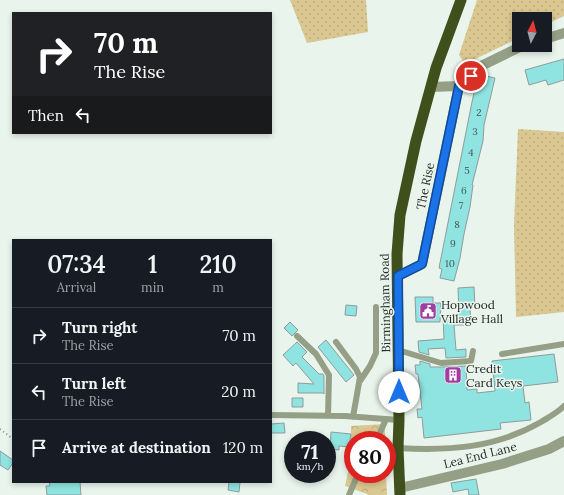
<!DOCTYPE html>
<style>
body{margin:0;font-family:Lora,serif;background:#20242c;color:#f1f3f6;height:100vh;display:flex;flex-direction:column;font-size:15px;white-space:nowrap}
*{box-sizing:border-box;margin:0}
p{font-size:13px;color:#9ea1a6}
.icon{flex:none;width:22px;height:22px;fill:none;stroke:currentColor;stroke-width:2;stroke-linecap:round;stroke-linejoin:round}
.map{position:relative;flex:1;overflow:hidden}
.panel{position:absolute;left:12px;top:239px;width:260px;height:244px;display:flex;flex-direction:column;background:#171b24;border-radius:0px;box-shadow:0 2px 6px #0003}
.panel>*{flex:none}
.guide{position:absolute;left:12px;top:12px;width:260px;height:122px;border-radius:0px;box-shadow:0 2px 6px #0003;background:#202124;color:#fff;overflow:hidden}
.needle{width:26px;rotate:6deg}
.buttons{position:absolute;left:512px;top:12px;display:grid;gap:8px}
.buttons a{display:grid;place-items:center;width:40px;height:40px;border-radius:0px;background:#171b24;box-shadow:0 2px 6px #0003;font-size:20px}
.speed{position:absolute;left:284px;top:431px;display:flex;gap:8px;font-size:20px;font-weight:700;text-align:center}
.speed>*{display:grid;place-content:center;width:52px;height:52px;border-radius:50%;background:#171b24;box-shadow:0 2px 6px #0003;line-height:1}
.speed small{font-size:10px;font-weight:400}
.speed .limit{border:6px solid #d22;background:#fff;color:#111}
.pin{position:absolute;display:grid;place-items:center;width:34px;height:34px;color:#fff;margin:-17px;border:2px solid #fff;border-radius:50%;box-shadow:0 1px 4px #0007}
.me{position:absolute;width:44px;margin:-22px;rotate:0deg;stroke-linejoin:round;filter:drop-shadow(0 0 3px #0008)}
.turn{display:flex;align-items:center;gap:14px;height:84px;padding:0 16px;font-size:18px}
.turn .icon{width:52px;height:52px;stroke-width:2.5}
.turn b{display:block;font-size:28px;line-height:34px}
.then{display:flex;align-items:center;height:38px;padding:0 16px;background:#0003;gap:8px;font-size:15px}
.eta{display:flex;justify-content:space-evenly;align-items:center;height:68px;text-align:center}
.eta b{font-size:24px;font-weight:600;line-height:28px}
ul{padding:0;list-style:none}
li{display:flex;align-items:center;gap:12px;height:56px;padding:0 16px;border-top:1px solid #363941}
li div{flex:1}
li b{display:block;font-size:15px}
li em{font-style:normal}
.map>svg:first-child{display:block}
.grass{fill:url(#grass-dots)}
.forest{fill:url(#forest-crowns)}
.building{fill:#8fe4e1;stroke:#8e9c9c}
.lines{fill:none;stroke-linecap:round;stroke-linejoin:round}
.path{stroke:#878f8a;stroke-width:2;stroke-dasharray:1 3;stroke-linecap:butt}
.service{stroke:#959f86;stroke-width:6}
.minor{stroke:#959f86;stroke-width:10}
.trunk{stroke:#40501c;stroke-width:11}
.route-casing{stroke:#114b97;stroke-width:10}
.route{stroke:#1a73e8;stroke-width:7}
.labels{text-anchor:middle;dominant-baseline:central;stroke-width:3;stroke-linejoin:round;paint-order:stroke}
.number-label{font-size:10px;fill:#415957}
.street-label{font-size:12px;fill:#272b29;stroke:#e8f4ec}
.poi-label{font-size:12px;fill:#272b29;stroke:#e8f4ec;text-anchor:start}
</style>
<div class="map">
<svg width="564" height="495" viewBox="0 0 564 495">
<defs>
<pattern id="grass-dots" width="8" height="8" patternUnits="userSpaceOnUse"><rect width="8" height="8" fill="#dac791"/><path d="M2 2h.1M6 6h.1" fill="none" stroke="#bbab7d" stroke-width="1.8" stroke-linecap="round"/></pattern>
<pattern id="forest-crowns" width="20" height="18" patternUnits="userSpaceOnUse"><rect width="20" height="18" fill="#dac791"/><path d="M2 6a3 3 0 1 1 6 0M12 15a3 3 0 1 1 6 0" fill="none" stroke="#bbab7d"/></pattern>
</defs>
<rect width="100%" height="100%" fill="#e8f4ec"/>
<path class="grass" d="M290,0h76l2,32 -61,11z
M477,0h87v16l-19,9v-6h-26v19l-54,26 -6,-9z
M518,129l46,3v180l-48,5 -2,-92z"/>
<path class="forest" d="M385,424v16h-32v34h33l1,21h-19l-1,-1 -22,-8 6,-27v-33z"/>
<path class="building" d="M564,59v21l-16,5 -2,-5 -17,5 -4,-15z
M481,75l14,3 -11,47 -1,16 -11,44h1l-3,22 -6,27 -4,24 -6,23 -14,-3 2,-9 -3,-1 33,-166 5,-23z
M474,287l1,20h-5l1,18h-17l2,25 10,-1v8l-20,1 -1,-10 -17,1 1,6 -10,-3 -1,-11 26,-2 -1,-23 16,-2 -1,-26z
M415,297h18v6h8l-1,19h-24z
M346,305l11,1 -1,10 -11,-1z
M290,322l8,8 -6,6 -8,-8z
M326,340l28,35 -8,7 -28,-35z
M297,342l10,10 -5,5 17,17h4l1,2v18l-1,-1h-25v-10l16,1 -18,-21 -3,3 -10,-11z
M554,354l4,28 -35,4 2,17 4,-1 2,18 -31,3 1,6 -77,9 -2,-21 -4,1 -1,-9h5l-4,-35h-2l-1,-9h5v-4l10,3v3h11l25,-1 1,24 10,-1v4l18,-2 -3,-30z
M292,398h11v9h-11z
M284,423l1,10h-14v-9z
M331,432l20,2 -2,13 -10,-1v4l-9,-1z
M0,451l13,9v3l-5,7 -8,-5z
M476,479l3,16h-10l-1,-6 -15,3 -2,-9z
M49,482h31l1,13h-34l-1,-9h4z
M229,482h11l-1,10 -11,-2z"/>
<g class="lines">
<path class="path" d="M0,429l13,10"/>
<path class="service" d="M297,336l19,18 13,21 -1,41
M336,342l20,27 4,8 -7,40
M398,350l43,13 30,-2 2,-10
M502,354l62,-10
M360,381l10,-15 6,-13v-46
M271,415l74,1 54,4
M375,440l4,-5 7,-16
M398,448c51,3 98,0 143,-26 8,-5 16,-9 23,-16
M349,495l9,-21"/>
<path class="minor" d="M545,39l19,-6
M431,87l28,-1
M398,276l24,-12 37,-178 24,-21 41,-20
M400,488l102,-24 47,-15 15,-8"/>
<path class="trunk" d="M400,495l-2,-47 1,-28 -2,-166 3,-39 16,-74 20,-73 25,-68"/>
</g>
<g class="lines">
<defs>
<path id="route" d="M399,392l-1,-116 24,-12 37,-178 12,-10"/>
</defs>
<use href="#route" class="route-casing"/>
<use href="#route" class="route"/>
</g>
<defs>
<symbol id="civic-square" viewBox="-11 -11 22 22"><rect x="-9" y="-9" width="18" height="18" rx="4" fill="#a33da1" stroke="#e8f4ec"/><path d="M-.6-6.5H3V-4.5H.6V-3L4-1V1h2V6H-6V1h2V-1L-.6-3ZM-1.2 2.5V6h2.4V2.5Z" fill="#fff"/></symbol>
<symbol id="building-square" viewBox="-11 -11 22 22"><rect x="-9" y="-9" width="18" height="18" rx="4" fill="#a33da1" stroke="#e8f4ec"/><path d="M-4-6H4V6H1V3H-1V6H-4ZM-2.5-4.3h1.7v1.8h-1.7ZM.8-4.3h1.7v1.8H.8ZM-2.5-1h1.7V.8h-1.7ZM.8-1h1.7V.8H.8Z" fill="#fff"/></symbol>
</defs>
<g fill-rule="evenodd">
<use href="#civic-square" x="418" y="301" width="20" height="20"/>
<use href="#building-square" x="443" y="365" width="20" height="20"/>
</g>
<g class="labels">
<g class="number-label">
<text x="479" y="112">2</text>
<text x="475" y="131">3</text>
<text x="471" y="152">4</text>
<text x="467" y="170">5</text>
<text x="464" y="190">6</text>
<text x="461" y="205">7</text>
<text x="457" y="224">8</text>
<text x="453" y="243">9</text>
<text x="450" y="263">10</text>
</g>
<g class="street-label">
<text transform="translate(425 186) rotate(-78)">The Rise</text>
<text transform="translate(385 303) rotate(-91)">Birmingham Road</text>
<text transform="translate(480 455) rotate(-14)">Lea End Lane</text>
</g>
<g class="poi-label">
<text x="441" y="304">Hopwood<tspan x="441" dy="14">Village Hall</tspan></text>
<text x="466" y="368">Credit<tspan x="466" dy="14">Card Keys</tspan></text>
</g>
</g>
</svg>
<div class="buttons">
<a><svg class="needle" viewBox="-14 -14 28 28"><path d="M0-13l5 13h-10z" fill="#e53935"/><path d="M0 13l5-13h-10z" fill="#9ea1a6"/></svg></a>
</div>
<div class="speed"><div>71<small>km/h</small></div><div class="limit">80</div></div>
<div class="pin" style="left:471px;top:76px;background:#d93025"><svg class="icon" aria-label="arrive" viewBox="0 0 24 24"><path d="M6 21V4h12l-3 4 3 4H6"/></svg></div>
<svg class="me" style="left:399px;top:392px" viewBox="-20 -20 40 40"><circle r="19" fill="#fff"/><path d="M0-13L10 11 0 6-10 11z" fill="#1a73e8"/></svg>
<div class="guide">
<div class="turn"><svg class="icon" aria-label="right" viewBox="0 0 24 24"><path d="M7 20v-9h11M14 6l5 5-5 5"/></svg><div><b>70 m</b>The Rise</div></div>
<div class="then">Then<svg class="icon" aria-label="left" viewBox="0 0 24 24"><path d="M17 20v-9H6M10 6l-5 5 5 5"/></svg></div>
</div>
<section class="panel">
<div class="eta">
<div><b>07:34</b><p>Arrival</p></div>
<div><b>1</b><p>min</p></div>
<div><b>210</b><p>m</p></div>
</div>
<ul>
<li><svg class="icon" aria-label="right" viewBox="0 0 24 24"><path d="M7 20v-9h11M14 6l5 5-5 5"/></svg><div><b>Turn right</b><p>The Rise</p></div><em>70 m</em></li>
<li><svg class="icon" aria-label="left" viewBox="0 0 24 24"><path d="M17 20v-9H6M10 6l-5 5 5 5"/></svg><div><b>Turn left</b><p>The Rise</p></div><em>20 m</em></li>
<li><svg class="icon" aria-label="arrive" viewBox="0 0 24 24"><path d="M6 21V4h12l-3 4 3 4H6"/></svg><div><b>Arrive at destination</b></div><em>120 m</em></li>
</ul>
</section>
</div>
